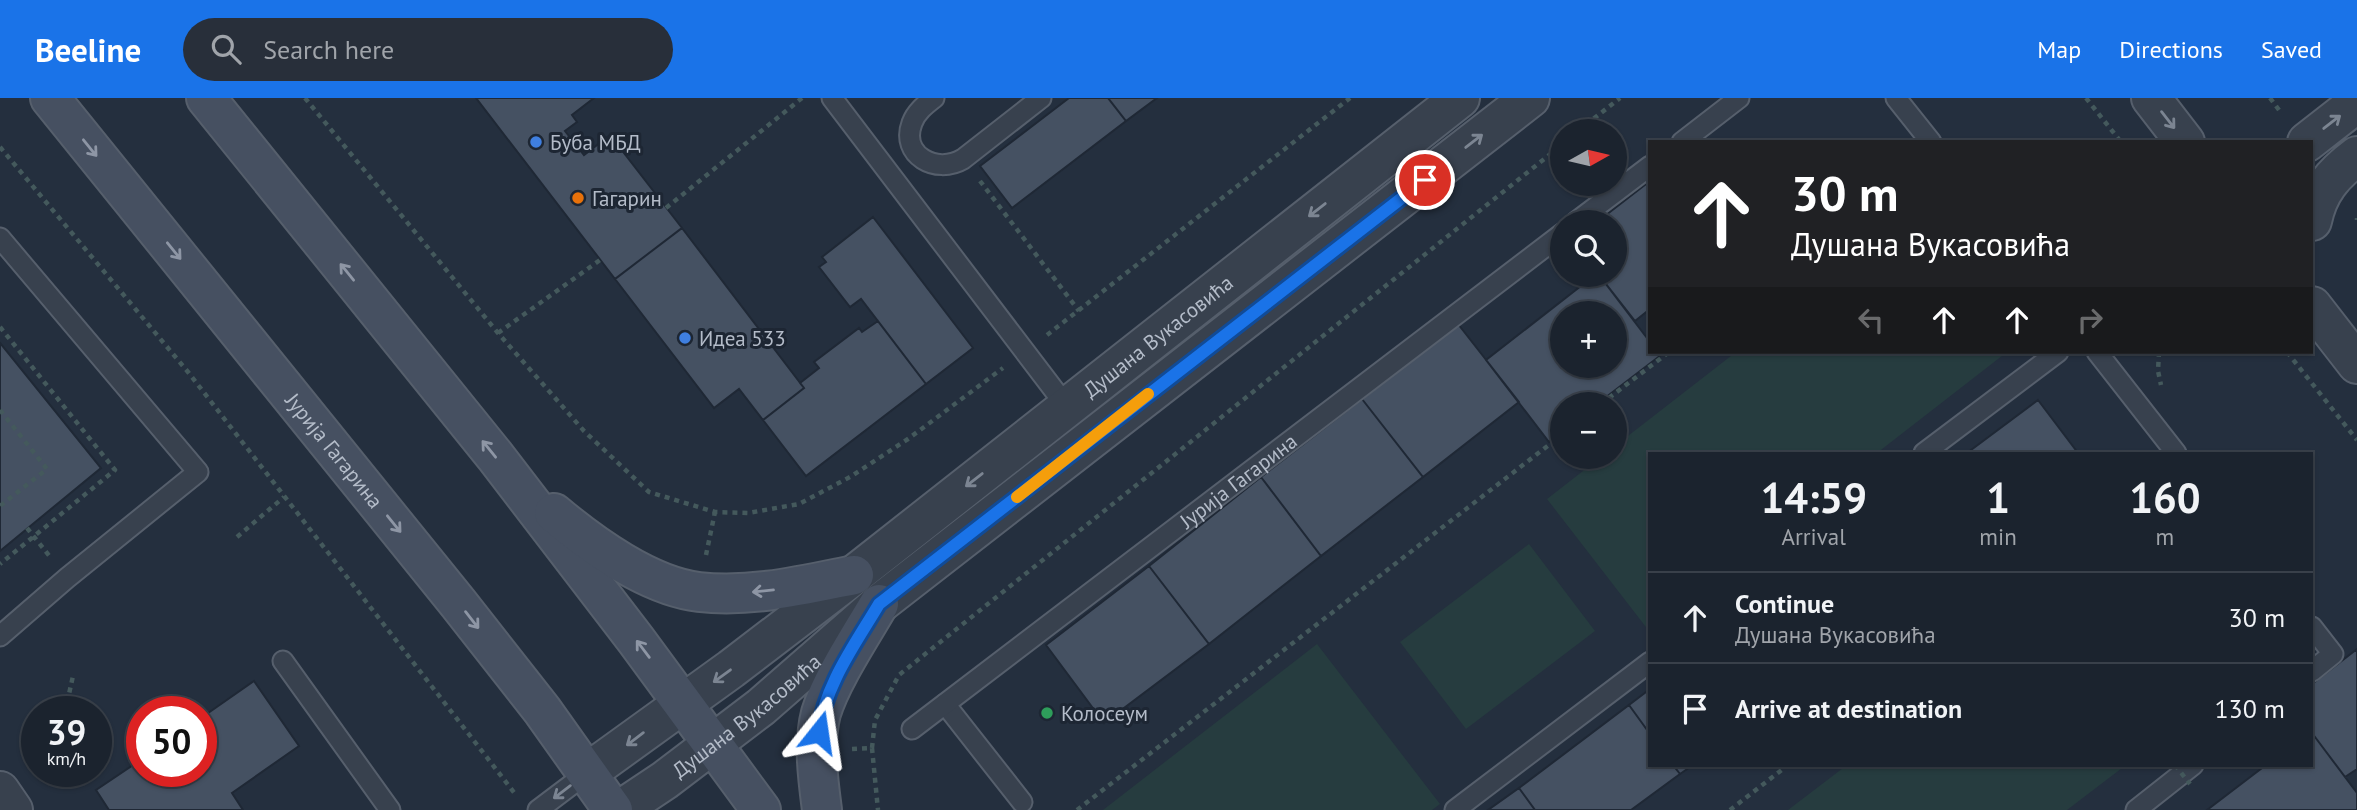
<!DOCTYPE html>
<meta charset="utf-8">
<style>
body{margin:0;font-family:"PT Sans",sans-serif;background:#282f3a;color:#f1f3f6;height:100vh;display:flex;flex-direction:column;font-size:26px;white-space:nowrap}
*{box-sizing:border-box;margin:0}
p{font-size:23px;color:#a0a4aa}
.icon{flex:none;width:38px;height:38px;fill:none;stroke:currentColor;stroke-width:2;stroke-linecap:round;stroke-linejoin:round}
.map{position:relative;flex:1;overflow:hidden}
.details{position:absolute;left:1648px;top:354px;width:665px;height:315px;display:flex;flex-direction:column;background:#1b232e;border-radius:0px;box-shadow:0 2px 5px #0004,0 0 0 2px #39404a}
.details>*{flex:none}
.guide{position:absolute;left:1648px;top:42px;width:665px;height:214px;border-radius:0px;box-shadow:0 2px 5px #0004,0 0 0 2px #39404a;background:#202124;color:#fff;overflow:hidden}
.needle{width:46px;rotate:82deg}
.controls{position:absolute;left:1550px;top:21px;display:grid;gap:14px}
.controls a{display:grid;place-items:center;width:77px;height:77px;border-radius:50%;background:#1b232e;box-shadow:0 2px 5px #0004,0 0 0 2px #39404a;font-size:35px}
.speed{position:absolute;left:21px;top:598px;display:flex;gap:14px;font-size:35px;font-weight:700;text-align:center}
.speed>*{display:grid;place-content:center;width:91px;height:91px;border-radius:50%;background:#1b232e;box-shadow:0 2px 5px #0004,0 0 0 2px #39404a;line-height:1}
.speed small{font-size:18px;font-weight:400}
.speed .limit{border:10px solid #d22;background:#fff;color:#111}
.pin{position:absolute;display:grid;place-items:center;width:60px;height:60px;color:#fff;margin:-30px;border:4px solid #fff;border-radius:50%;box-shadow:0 2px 7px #0007}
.me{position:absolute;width:77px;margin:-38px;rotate:15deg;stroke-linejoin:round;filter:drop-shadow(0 0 5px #0008)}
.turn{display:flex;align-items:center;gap:24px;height:147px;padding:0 28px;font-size:32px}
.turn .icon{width:91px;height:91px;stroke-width:2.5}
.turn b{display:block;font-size:49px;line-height:60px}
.lanes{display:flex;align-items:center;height:66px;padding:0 28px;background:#0003;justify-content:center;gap:35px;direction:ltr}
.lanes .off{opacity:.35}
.eta{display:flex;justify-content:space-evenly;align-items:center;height:119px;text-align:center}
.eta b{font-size:42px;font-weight:700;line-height:49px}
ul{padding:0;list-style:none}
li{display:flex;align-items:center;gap:21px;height:91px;padding:0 28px;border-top:2px solid #39404a}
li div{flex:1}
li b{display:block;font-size:26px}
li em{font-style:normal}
header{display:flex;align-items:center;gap:42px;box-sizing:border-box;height:98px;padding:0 35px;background:#1a73e8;color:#fff}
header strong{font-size:33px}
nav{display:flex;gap:38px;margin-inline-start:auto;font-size:24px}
.search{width:490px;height:63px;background:#282f3a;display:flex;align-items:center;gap:18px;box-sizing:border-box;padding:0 24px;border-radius:38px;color:#a0a4aa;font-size:26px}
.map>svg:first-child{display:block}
.green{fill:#263c3f}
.building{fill:#455162;stroke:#1f2835;stroke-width:2;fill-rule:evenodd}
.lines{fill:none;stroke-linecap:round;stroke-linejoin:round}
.service-casing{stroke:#565f6c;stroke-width:23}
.minor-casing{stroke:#565f6c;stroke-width:42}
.tertiary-casing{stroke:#565f6c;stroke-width:42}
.secondary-casing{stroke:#565f6c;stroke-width:42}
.path{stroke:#44595c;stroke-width:4.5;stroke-dasharray:5 5;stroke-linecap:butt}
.service{stroke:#38414e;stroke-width:19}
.minor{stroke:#38414e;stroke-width:38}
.tertiary{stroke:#38414e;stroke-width:38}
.secondary{stroke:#465061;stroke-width:38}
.path-bridge{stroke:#44595c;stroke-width:4.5;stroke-dasharray:5 5;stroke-linecap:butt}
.oneway{stroke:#7c8592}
.oneway2{stroke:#8e96a5}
.route-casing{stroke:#114b97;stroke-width:18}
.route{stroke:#1a73e8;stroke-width:12}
.slow{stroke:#f59e0b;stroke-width:12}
.shop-dot{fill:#3f7fe0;stroke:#1d2633;stroke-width:2.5}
.food-dot{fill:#e8710a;stroke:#1d2633;stroke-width:2.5}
.leisure-dot{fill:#2e9e5b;stroke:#1d2633;stroke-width:2.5}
.labels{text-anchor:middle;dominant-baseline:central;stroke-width:6;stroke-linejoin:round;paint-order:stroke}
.poi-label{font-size:21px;fill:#b4bcc9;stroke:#1d2633;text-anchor:start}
.street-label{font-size:21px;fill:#b4bcc9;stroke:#1d2633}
</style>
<header>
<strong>Beeline</strong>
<div class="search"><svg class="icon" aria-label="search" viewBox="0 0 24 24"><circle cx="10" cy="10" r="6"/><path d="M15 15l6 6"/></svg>Search here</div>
<nav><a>Map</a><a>Directions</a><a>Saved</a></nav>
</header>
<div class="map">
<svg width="2357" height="712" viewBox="0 0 2357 712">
<rect width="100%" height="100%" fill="#242f3e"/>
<path class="green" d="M1736,254h271l-130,101h-227l-1,178 -102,-132 54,-42h14v-11z
M1529,446l66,87 -129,98 -66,-87z
M1317,546l123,160 -8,6h-329z
M1847,667h279l-59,45h-279z"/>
<path class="building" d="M476,0h118l-22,17 5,7 -12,9 19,24 26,-20 72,93 -67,51z
M1069,0h39l18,23 -114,87 -32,-42z
M1108,0h49l-31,23z
M1650,83v128l-15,12 -36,-46h16v-53h-18z
M873,119l100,131 -47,36 -65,-85 -11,8 -31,-40 7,-5 -4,-5z
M682,130l122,160 -41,32 -24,-31 -25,19 -99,-129z
M1595,177h4l51,67v10h8l3,3 -64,49h-34v27l-14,11 -63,-82zM1563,215h52v53h-52z
M878,223l48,63 -120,92 -43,-56 41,-32 -4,-5 19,-15 -5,-6 45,-34 3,4z
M1458,226l61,78 -96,75 -61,-78z
M0,245l101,125 -101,83z
M1362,301l61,78 -102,79 -60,-79z
M2038,302l40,53h-111z
M1261,379l60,79 -112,88 -60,-78z
M1149,468l60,78 -105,79 -58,-78z
M2357,551v120l-12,8 -33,-44v-49z
M254,583l45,65 -67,47 11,17h-134l-13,-20 46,-31v13h59v-54z
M1650,591v45l-21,-29z
M1629,607l21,29v31h23l7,9 -49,36h-96l-16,-22z
M2312,635l45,60v17h-150l59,-45h46z
M1673,667h20l-13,9z
M1519,690l16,22h-47z"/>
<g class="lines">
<defs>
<g id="service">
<path d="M832,0l235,309"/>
<path d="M934,0c-9,7 -18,14 -22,25 -12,32 24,52 51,36l78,-61"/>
<path d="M1896,0l35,44"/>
<path d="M1682,44l57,-44"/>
<path d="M1576,124l74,-56"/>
<path d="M0,140l198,234 -131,106 -67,58"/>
<path d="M2097,254l79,101"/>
<path d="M1924,355l134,-101"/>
<path d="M2312,529l21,27 -21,17"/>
<path d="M283,563l107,149"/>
<path d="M945,606l77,98"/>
<path id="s1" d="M912,631l651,-496"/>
<path d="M538,712l49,-37"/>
<path d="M1455,712l195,-148"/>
<path d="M2136,712l57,-45"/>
</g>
<path id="minor" d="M2307,44l50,-39
M2312,123c6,-30 21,-47 45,-65
M0,693l13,19"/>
<g id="tertiary">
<path d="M2151,0l34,44"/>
<path d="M2312,208l45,58"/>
<path id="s2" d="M587,675l144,-104 123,-94 606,-477"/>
<path id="s3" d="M620,712l45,-30 96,-73 118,-103 651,-506"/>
</g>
<g id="secondary">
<path id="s4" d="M50,0l408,505 84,107 71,100"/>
<path d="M206,0l289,358 141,184 125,170"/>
<path d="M554,415c38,32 95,73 145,79 52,6 105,-7 155,-17"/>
<path d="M822,712c-4,-31 -9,-66 -1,-97 10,-33 40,-78 58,-109"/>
</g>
</defs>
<use href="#service" class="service-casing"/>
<use href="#minor" class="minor-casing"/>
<use href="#tertiary" class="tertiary-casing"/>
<use href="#secondary" class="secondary-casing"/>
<path class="path" d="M305,0l193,235 86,98 65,61 66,20 33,1 51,-9 51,-27 58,-38 95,-71
M2086,0l35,44
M2270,0l12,16
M1578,33l42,-33
M0,49l188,225 328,423
M980,83l99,130
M666,110l136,-110
M2357,120v2
M0,229l115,143 -115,94
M498,235l102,-73
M1047,237l303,-237
M2159,254l-1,19 3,14
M2287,254l70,88
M1601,306l68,-52
M0,312l47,59 -47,37
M27,430l24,30
M237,439l47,-40
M706,457l9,-43
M65,614l8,-36
M872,650l3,-28 24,-45 664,-531
M852,651l20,-1 6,62
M1077,712l486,-376
M1730,712l58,-45"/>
<use href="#service" class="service"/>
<use href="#minor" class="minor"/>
<use href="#tertiary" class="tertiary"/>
<use href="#secondary" class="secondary"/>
<path class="path-bridge" d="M2175,667l15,19"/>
</g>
<defs><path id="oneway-shaft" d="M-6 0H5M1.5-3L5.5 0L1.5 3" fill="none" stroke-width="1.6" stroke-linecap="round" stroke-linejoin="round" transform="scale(1.75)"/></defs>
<g class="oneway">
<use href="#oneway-shaft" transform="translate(2168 22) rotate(52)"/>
<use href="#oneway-shaft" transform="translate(2332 24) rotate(-38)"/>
<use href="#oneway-shaft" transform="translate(1474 43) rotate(-38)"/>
<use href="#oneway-shaft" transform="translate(1317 112) rotate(142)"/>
<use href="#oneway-shaft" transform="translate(974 382) rotate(142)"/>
<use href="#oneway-shaft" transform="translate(722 578) rotate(144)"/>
<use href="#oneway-shaft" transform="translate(635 641) rotate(143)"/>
<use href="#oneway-shaft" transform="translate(562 694) rotate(143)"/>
</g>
<g class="oneway2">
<use href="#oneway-shaft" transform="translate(90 50) rotate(51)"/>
<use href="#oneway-shaft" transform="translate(174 153) rotate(51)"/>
<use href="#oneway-shaft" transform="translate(347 174) rotate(-129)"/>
<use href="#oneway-shaft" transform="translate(489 351) rotate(-129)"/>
<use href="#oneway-shaft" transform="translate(394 426) rotate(51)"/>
<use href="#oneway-shaft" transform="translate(763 493) rotate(174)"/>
<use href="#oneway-shaft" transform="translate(472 522) rotate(52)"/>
<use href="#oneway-shaft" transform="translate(643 551) rotate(-127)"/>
</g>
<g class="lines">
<defs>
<path id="route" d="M819,634c5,-46 37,-89 60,-128l546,-424"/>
</defs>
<use href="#route" class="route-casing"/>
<use href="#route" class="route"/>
<path class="slow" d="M1017,399l131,-103"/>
</g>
<g class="shop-dot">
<circle cx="536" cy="44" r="7"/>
<circle cx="685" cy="240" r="7"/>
</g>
<circle class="food-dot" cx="578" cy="100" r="7"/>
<circle class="leisure-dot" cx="1047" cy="615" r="7"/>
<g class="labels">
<g class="poi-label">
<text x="550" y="44">Буба МБД</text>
<text x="592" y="100">Гагарин</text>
<text x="699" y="240">Идеа 533</text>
<text x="1061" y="615">Колосеум</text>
</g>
<g class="street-label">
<text stroke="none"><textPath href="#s2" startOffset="719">Душана Вукасовића</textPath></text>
<text stroke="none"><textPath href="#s4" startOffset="453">Јурија Гагарина</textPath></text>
<text stroke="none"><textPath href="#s1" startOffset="410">Јурија Гагарина</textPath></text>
<text stroke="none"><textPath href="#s3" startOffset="158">Душана Вукасовића</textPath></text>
</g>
</g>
</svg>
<div class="controls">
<a><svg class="needle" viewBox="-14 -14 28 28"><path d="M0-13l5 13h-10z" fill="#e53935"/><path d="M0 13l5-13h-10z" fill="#a0a4aa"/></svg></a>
<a><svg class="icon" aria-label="search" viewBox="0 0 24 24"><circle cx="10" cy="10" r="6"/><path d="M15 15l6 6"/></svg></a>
<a>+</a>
<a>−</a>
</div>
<div class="speed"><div>39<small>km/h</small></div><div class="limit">50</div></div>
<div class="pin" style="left:1425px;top:82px;background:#d93025"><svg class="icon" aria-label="arrive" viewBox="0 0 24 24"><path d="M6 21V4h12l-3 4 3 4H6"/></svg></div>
<svg class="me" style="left:819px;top:634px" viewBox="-20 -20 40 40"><path d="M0-17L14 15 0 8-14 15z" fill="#1a73e8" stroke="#fff" stroke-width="4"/></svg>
<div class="guide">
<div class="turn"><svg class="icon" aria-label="ahead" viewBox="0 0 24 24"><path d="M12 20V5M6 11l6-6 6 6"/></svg><div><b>30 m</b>Душана Вукасовића</div></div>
<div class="lanes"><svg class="icon off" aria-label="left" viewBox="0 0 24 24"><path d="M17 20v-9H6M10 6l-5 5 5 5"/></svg><svg class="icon" aria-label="ahead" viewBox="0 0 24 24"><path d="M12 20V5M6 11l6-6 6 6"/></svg><svg class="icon" aria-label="ahead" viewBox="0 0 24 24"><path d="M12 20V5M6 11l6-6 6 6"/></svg><svg class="icon off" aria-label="right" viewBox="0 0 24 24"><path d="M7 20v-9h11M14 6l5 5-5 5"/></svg></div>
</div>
<section class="details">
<div class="eta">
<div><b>14:59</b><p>Arrival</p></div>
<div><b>1</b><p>min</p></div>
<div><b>160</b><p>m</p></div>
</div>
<ul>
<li><svg class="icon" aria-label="ahead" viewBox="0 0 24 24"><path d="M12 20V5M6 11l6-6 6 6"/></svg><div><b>Continue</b><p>Душана Вукасовића</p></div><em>30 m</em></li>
<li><svg class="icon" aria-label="arrive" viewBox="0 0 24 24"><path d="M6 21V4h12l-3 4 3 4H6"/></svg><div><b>Arrive at destination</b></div><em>130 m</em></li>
</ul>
</section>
</div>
